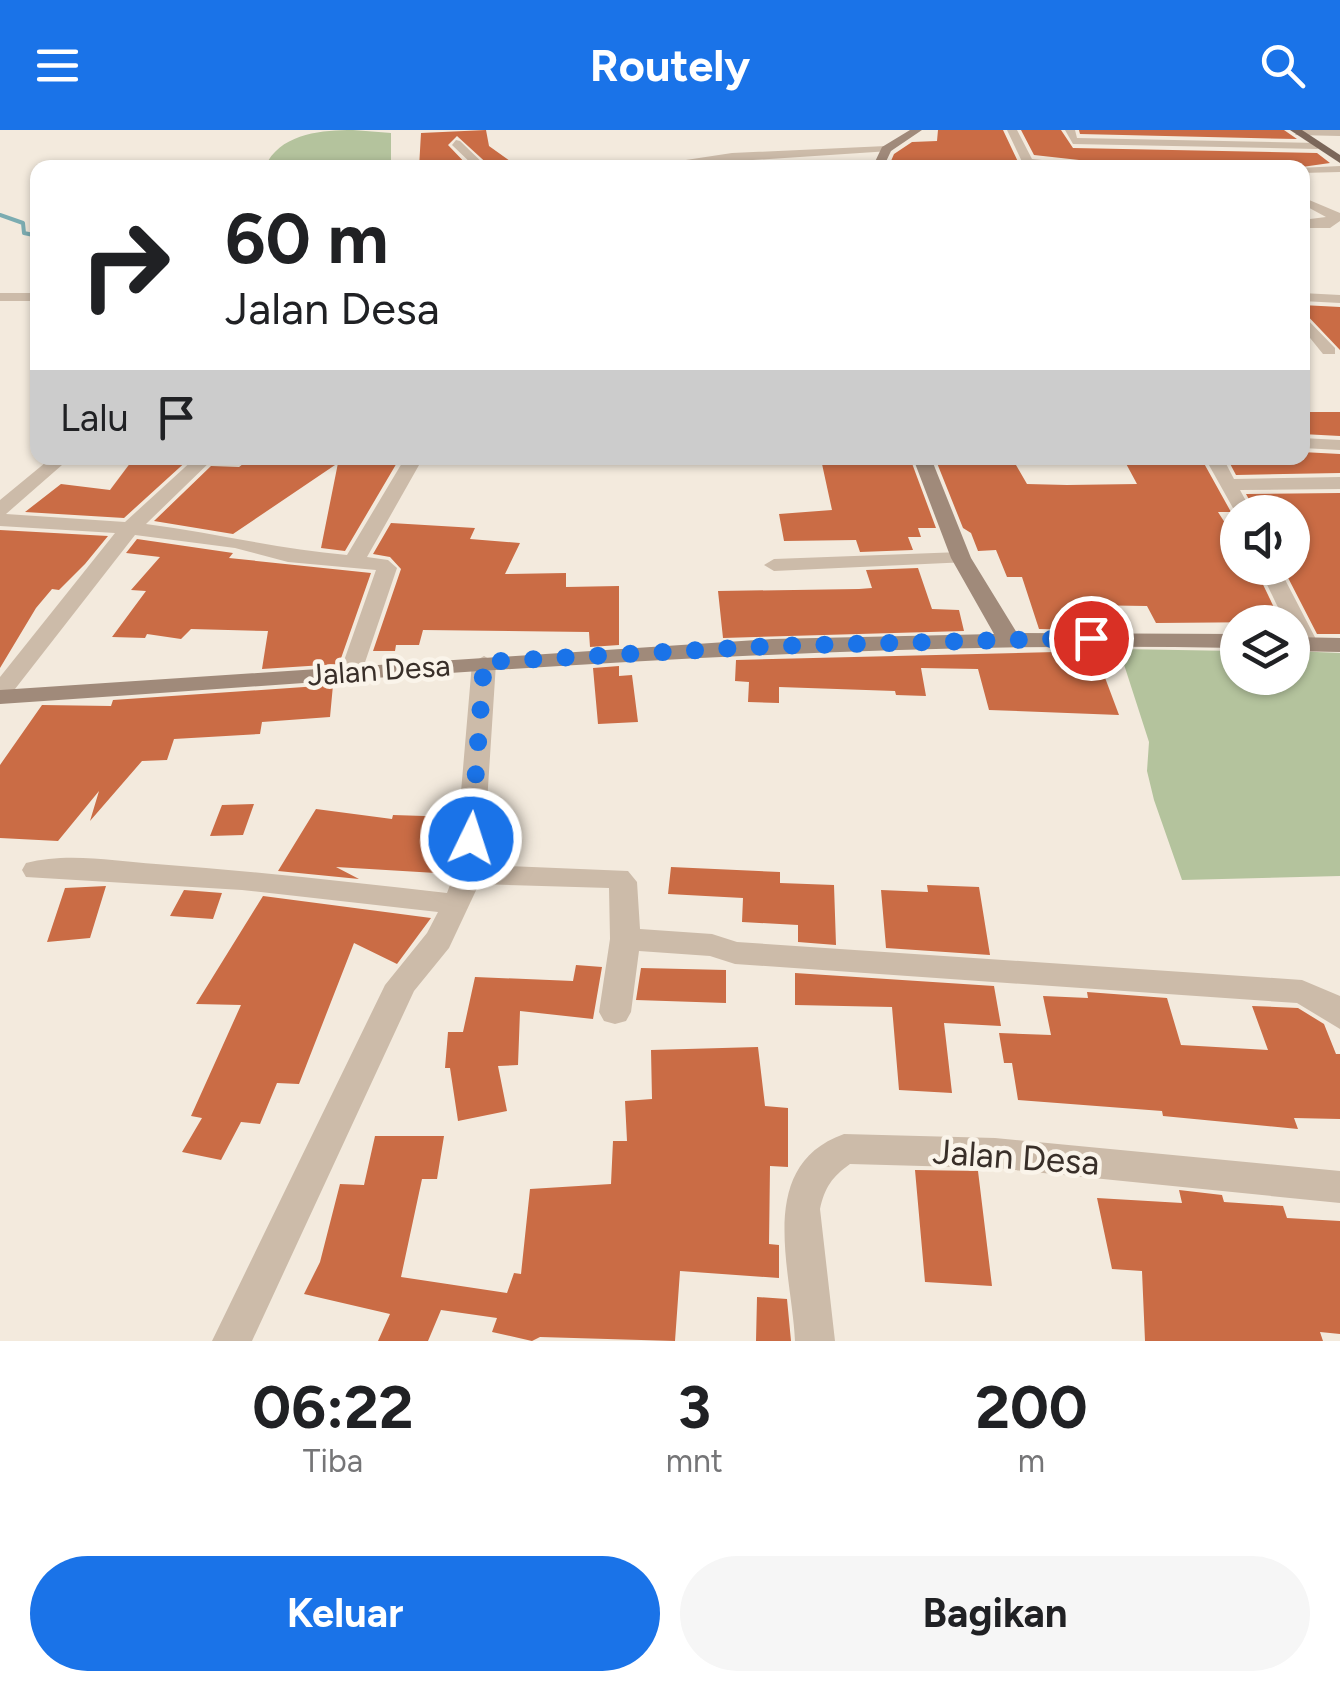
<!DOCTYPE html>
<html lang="id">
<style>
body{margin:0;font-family:Figtree,sans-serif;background:#f6f6f6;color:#202124;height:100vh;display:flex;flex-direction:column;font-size:38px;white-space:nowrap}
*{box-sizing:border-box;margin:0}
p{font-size:32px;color:#757577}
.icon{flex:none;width:55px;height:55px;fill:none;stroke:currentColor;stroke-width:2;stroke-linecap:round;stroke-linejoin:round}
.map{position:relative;height:1211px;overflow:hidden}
.details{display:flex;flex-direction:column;background:#fff;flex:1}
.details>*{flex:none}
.banner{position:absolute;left:30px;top:30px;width:1280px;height:305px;border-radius:20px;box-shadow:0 2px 8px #0004;background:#fff;color:#202124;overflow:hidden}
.buttons{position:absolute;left:1220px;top:365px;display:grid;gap:20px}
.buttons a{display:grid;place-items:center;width:90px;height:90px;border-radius:50%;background:#fff;box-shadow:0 2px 8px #0004;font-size:50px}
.pin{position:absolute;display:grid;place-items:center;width:85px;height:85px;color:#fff;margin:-42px;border:5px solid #fff;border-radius:50%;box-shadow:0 2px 10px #0007}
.me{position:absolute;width:110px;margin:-55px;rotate:4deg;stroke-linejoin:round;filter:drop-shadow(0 0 8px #0008)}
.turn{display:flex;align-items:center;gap:35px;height:210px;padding:0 30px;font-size:45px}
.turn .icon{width:130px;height:130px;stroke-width:2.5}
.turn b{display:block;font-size:70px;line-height:85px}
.then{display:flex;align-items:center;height:95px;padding:0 30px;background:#0003;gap:20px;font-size:38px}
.eta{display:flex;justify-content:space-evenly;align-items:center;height:170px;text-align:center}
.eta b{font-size:60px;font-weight:700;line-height:70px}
.action{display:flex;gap:20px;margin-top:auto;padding:20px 30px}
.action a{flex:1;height:115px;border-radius:60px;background:#1a73e8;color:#fff;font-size:40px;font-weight:700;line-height:115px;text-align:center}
.action a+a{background:#f6f6f6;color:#202124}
header{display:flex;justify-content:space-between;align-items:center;height:130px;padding:0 30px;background:#1a73e8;color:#fff;font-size:45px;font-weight:700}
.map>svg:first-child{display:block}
.green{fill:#b4c39d}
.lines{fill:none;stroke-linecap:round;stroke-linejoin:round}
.stream{stroke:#7bacb1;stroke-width:4}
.building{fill:#ca6c45}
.street{fill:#ccbba9;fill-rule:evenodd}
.secondary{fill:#a08a7a;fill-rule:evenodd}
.primary{fill:#7b675a;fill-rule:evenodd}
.route{stroke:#1a73e8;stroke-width:18;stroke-dasharray:0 32.4}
.labels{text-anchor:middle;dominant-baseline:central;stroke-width:9;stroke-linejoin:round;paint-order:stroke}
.street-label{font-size:30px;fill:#392f29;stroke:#faf4ea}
.near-street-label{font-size:35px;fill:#392f29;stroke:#faf4ea}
</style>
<header><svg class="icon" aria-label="menu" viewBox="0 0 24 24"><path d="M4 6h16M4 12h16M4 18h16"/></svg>Routely<svg class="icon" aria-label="search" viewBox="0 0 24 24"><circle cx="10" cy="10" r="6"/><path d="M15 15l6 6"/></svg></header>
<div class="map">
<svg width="1340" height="1211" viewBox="0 0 1340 1211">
<rect width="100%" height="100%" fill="#f3eadd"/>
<path class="green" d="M353,0l38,3v29l10,5h-107l-26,-6c17,-28 55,-31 85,-31z
M1119,519l118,2 1,27h54l1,-27 47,2v223l-158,4 -28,-80 -7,-29 2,-29z"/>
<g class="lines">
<path class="stream" d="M0,85l23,8 1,10 14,3"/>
</g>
<path class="building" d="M486,0l3,16 31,22h-28l-35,-32 -9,9 22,23h-51l2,-35z
M938,0h65l18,38h-133l6,-14 18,-12 25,-1z
M1021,0h40l12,18 244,5 13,10 -35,5 -171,-3 -90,-10z
M1079,0h205l13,9 -217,-5z
M1302,175l38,2v43l-38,-40z
M1302,282h38v24l-38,-2z
M1302,322l38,2v19l-104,2 -9,-17h75z
M134,328h56l-66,60 -99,-6 36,-28 49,6z
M251,328h96l-3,1 54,2 -53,90 -24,-3 17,-85 -105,71 -79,-13 57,-55 28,1z
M851,328h59l26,70h-18l3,9h-13l5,13 -53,2 -4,-12 -72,1 -5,-27 53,-4 -10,-46h32z
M935,328h77l15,26 40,1 70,-1 -14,-26h78l30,54h-13l20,31v25h17l26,54 -125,1 -9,-17 -69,-1 9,25 -48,-1 -17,-52h-15l-11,-27 -18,1 -7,-18 -8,-5z
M1340,363v141h-23l-34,-66h9v-56h-36l-10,-18z
M391,393l84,5 -5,11 50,4 -15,31 61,-1v14l53,-1v59l-29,2 -1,-15 -166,-2 -4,15h-23l-1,6h-22l28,-82 -11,-12 -17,-3z
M0,400l108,6 -23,28 -26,26 -7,-1 -16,19 -36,60z
M137,409l96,14 -4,5 142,15 -32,91 -77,5 6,-38 -77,-2 -10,10 -34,-5 -2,4 -33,-1 34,-46 -15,-1 29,-33 -34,-4z
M918,438l14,41 27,1 5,21 -241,7 -5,-47 141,-2 13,-1 -6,-18z
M1095,521l24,64 -130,-5 -11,-41 -57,-1 5,28 -30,-1 -1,-4 -116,-4v16l-31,-1 1,-20 -14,-1 1,-21z
M619,536v10l13,-1 6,47 -40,2 -5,-56z
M333,555l-3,32 -68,5 -2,12 -86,5 -7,21 -25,1 -52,60 9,-30 -41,50 -58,-3v-73l42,-60 69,1 2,-6z
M254,674l-11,31 -33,1 12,-31z
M316,679l76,10 1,-4 62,2 -1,13 -18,43 -100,-6 23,12 -81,-8z
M671,737l109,5v11l54,2 2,60 -38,-3v-17l-56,-3 1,-24 -75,-4z
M927,755l52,2 11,68 -104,-7 -5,-58 47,2z
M106,756l-16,52 -43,4 18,-54z
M184,760l38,3 -9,26 -43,-3z
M263,766l168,22 -34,46 -43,-21 -55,141 -22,-1 -17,41 -19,-2 -20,38 -39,-8 20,-34 -11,-2 50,-111 -45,-1z
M576,835l26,2 -9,52 -73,-8 -2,54 -20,1 9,45 -49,10 -8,-53h-5l3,-36h15l12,-55 98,4z
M641,838l85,2v33l-90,-3z
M795,843l199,13 7,40 -57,-3 8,70 -53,-3 -7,-83 -97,-2z
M1087,862l80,6 14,47 87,5 -16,-44 46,2 26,16 12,30h4v65l-46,-1 4,11 -135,-13 -1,-5 -144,-11 -6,-37h-8l-5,-30 52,2 -8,-39 45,2z
M758,917l7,59 23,2v59l-18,-1 -1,78 10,1v33l-99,-7 -5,70 -135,-4 -8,4 -40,-9 5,-14 -56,-8 -13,31h-50l12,-27 -86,-20 16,-32 20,-78 24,1 11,-49h69l-7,43h-15l-21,98 106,16 7,-20 7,1 9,-85 81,-5 2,-43h14l-2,-40 27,-2 -1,-49z
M915,1040l63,1 14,115 -67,-4z
M1179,1060l43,5 2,7 59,4 4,12 53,3v113l-20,-2 3,9h-178l-3,-70 -30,-2 -15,-71 85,5z
M757,1167l30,2 4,42h-35z"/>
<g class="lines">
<path class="street" d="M1007,0h10l15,29 90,9h-97z
M1065,0h10l2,8 240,5 5,3 -5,3 -244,-5z
M1299,0h41v6l-45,-1z
M456,10l4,1 28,27h-12l-24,-23z
M886,16l4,5 -257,17 99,-15z
M1340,36v6l-38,1v-5h-3z
M1302,67l38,16v8l-10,7h-28v-8l24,-3 -24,-13z
M0,163h38v8h-38z
M1302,163l38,2v8l-38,-2z
M1302,184l33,34v6h-12l-21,-26z
M1302,308l38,2v10l-38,-2z
M51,328h19l-64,56 119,8 70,-64h19l-68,66c68,9 133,25 201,31l58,-97h18l-56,99 21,3 9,8 -37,109 -8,2 -12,-7 36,-102 -88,-8 -53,-14 -100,-13 -127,163 -8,2v-23l115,-144 -115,-7v-26z
M1205,328h18l11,21 106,-2v12l-100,1 12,22h-14v5z
M961,422l10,6 -3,4 -194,9 -10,-6 10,-6z
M1259,438h20l40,77 -3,5h-16l-8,-13v-15h-7z
M484,526l12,7 -13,202 145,6 9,11 3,47 72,5 25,8 565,38 38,16v33l-43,-26 -562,-39 -25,-8 -71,-5 -8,61 -5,9 -11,3 -11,-3 -5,-9 11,-73 -1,-51 -130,-4 -30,64 -35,43 -162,350h-40l173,-356 42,-52 11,-21 -196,-22 -216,-13 -4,-7 4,-7c41,-11 89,-2 130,1 97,7 194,18 291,29l7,-19 18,-211z
M844,1004l151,4 345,33v32l-345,-35 -145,-4c-18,13 -25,23 -30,45l15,132h-40c-3,-70 -41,-175 49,-207z"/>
<path class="secondary" d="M910,0h12l-31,21 -8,17h-11l10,-21z
M913,328h18l40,100 46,75 221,1v14c-413,-9 -826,29 -1238,56v-14l772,-51 222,-5 -43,-76z
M1292,507l48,1v14l-48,-1z"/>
<path class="primary" d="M1290,0h12l38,25v8z"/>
</g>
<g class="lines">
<path class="route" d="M471,709l13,-177 288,-16 319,-8"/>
</g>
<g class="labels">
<g class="street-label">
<text transform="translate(379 540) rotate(-4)">Jalan Desa</text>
</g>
<g class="near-street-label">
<text transform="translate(1016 1027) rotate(4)">Jalan Desa</text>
</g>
</g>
</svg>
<div class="buttons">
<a><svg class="icon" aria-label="sound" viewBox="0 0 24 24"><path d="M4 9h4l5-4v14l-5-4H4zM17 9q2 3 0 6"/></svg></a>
<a><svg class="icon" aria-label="layers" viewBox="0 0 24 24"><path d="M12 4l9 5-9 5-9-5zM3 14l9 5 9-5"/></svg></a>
</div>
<div class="pin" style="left:1091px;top:508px;background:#d93025"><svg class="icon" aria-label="arrive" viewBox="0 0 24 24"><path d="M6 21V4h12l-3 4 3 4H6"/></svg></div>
<svg class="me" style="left:471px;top:709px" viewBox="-20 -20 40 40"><circle r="17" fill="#1a73e8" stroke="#fff" stroke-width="3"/><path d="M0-11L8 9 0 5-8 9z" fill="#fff"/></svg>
<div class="banner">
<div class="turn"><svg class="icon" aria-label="right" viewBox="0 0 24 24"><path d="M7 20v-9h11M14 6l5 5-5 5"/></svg><div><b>60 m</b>Jalan Desa</div></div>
<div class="then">Lalu<svg class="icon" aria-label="arrive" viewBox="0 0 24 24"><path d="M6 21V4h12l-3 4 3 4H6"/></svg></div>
</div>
</div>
<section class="details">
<div class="eta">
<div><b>06:22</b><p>Tiba</p></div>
<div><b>3</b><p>mnt</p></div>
<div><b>200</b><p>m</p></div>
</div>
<div class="action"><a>Keluar</a><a>Bagikan</a></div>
</section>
